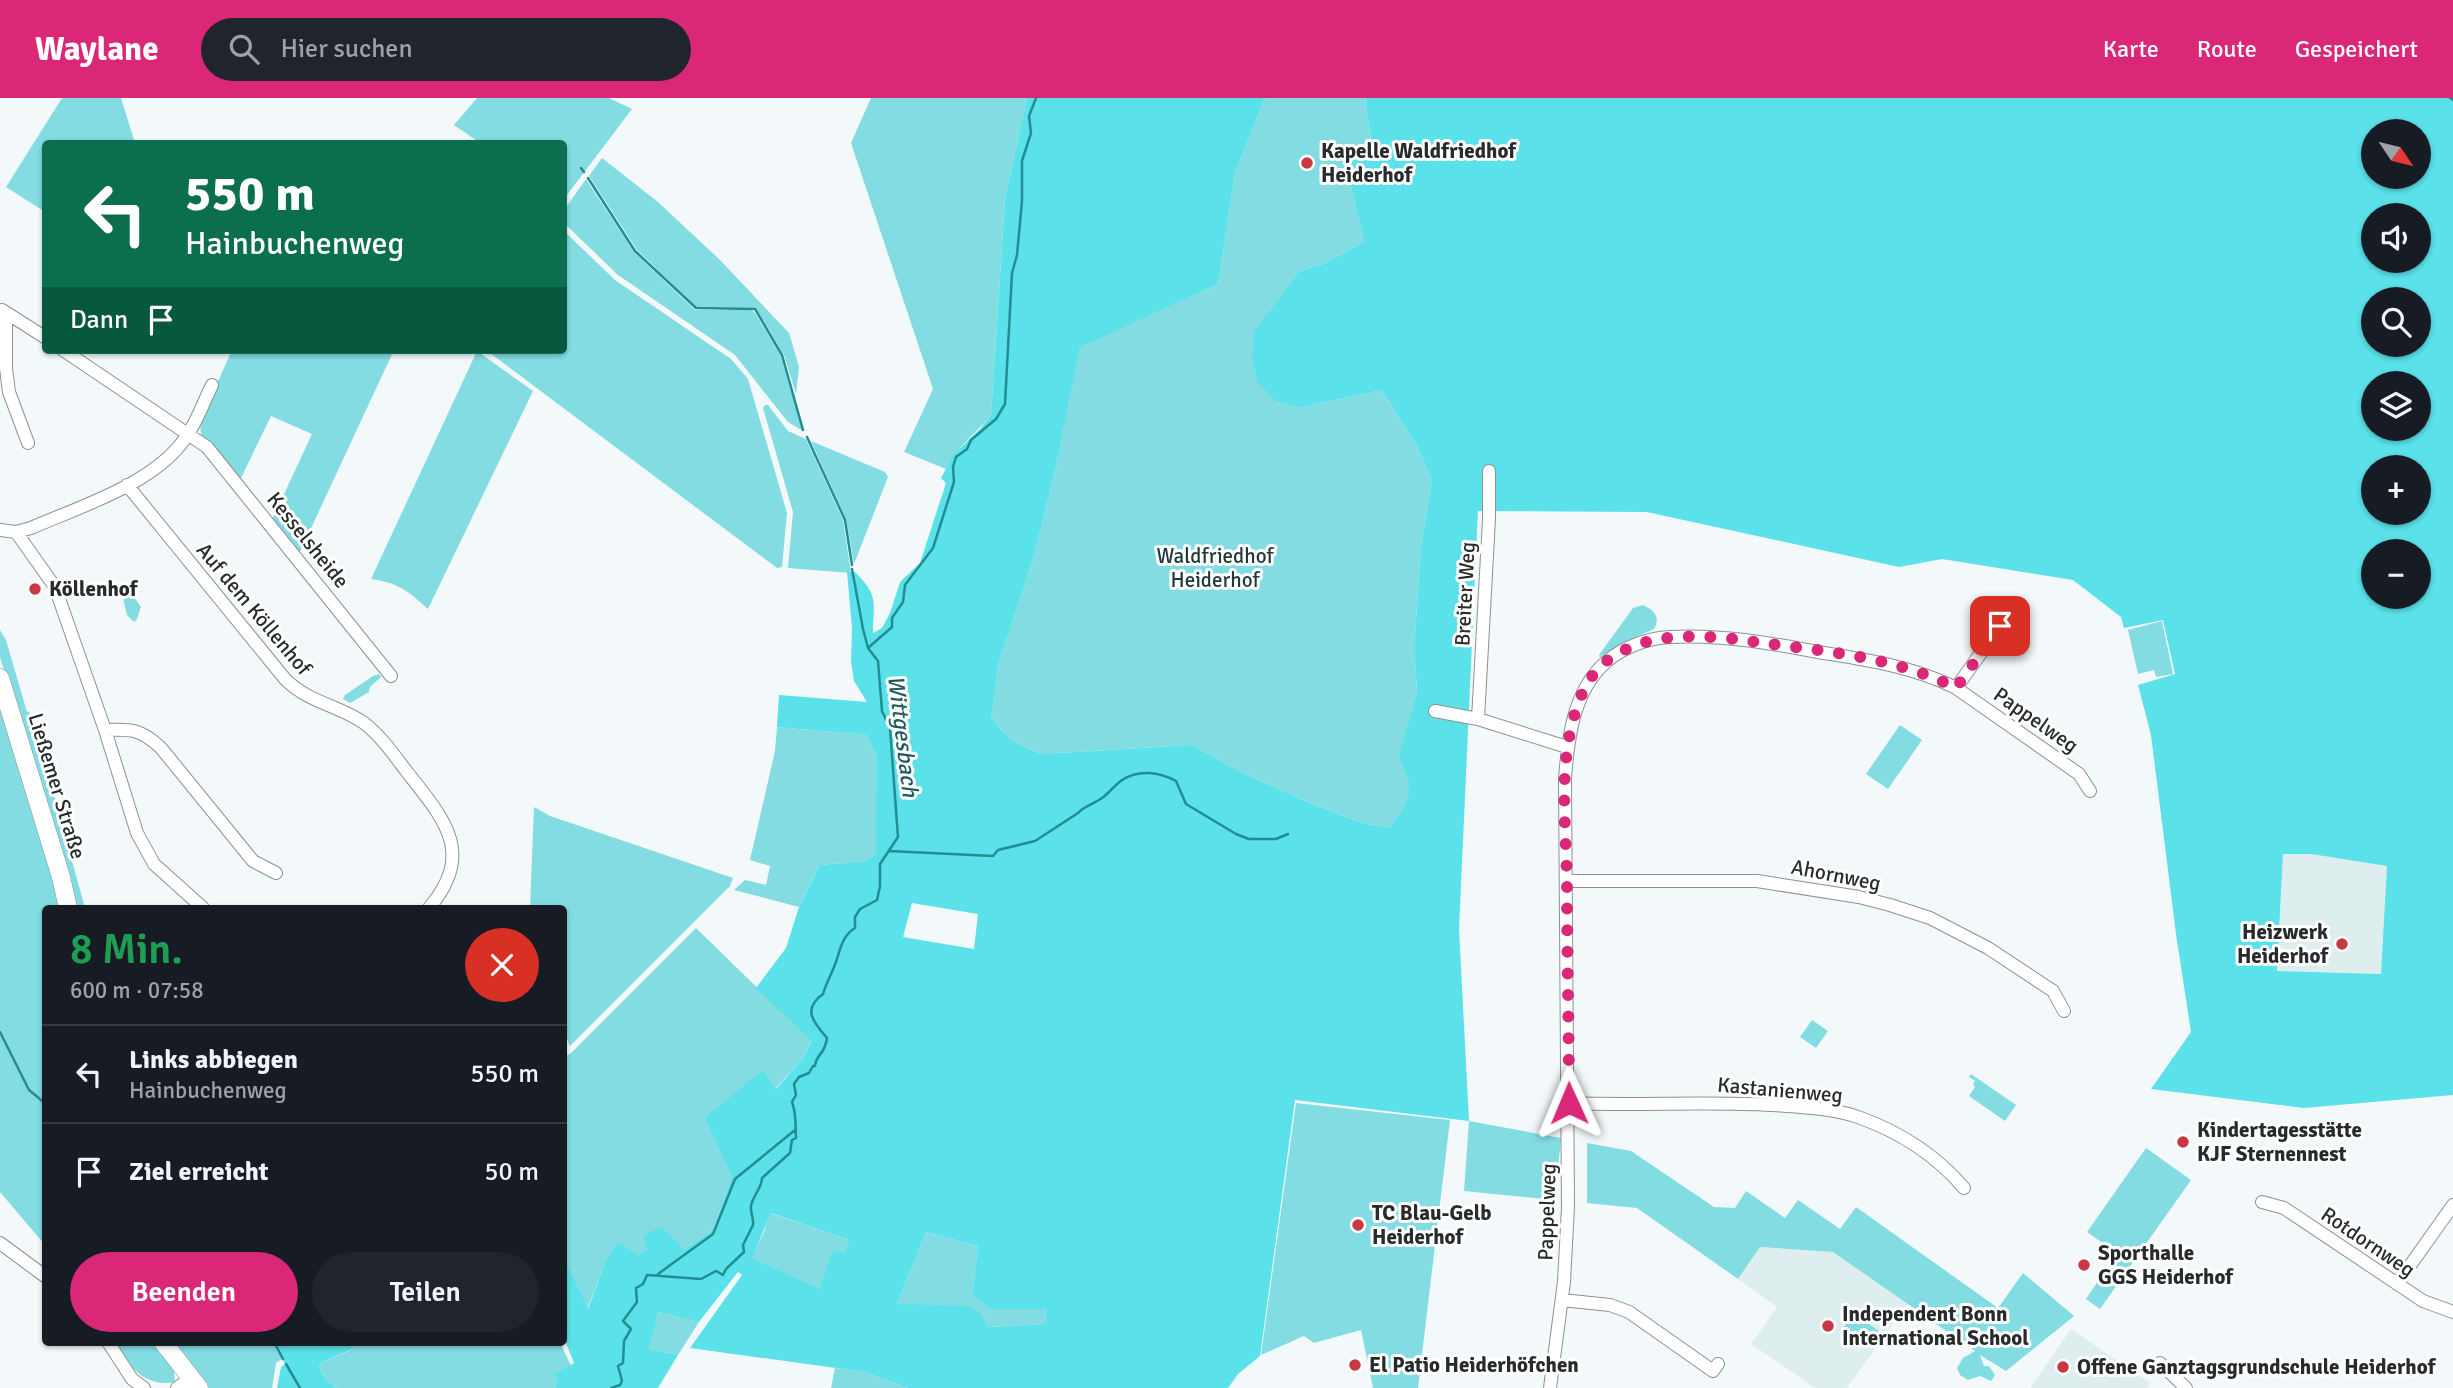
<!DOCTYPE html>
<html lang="de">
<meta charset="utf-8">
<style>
body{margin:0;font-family:Signika,sans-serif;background:#20242c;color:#f1f3f6;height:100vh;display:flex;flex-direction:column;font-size:26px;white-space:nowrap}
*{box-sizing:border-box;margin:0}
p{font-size:23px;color:#9ea1a6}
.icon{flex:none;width:38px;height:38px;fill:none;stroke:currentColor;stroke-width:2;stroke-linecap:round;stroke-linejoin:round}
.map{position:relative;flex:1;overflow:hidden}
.side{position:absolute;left:42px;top:807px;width:525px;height:441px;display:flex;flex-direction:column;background:#171b24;border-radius:7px;box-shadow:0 2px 5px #0004}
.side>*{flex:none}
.top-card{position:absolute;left:42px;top:42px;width:525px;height:214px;border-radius:7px;box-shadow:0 2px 5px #0004;background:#0b6e4f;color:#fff;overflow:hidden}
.needle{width:46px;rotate:125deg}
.controls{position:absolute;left:2361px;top:21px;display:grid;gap:14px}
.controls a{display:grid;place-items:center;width:70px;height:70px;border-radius:50%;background:#171b24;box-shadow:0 2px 5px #0004;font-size:35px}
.pin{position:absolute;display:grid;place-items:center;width:60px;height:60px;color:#fff;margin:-30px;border-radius:14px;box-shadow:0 4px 10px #0006}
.me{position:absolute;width:77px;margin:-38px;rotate:359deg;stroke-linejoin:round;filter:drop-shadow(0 0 5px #0008)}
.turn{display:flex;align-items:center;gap:24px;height:147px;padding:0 28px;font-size:32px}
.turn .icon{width:91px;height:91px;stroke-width:2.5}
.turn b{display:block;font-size:49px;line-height:60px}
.then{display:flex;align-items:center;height:66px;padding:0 28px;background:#0003;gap:14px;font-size:26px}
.round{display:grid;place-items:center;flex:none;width:74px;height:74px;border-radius:37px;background:#20242c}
.overview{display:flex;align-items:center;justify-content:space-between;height:119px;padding:0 28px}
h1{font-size:42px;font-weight:600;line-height:52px;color:#1e9e55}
.button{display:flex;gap:14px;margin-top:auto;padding:14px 28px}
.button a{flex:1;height:80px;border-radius:42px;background:#db2777;color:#fff;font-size:28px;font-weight:600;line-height:80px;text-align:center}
.button a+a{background:#20242c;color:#f1f3f6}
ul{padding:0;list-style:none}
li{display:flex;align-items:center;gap:21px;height:98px;padding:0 28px;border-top:2px solid #363941}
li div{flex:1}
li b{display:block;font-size:26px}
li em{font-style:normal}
header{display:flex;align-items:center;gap:42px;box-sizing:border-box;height:98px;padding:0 35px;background:#db2777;color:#fff}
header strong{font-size:33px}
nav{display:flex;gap:38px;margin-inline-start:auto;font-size:24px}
.search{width:490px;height:63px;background:#20242c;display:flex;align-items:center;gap:18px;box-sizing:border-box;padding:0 24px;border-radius:38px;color:#9ea1a6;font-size:26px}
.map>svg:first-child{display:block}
.built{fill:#deeeef}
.green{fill:#82dce2}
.forest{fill:#5ae1e9;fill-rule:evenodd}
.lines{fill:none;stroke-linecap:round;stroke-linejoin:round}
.stream{stroke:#218e93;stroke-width:2.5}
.street-casing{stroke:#8c9292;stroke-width:14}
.secondary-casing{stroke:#8c9292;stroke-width:19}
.street{stroke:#fff;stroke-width:12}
.secondary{stroke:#fff;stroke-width:18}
.route{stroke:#db2777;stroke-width:12;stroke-dasharray:0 21.6}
.poi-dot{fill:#c83844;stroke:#fff;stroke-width:2.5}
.labels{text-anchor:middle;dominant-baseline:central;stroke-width:6;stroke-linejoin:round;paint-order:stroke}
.poi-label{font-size:21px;font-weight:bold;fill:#282b2b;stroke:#fff;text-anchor:start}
.street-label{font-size:21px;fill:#282b2b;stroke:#fff}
.park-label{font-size:21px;fill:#22393b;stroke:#fff}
.water-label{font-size:23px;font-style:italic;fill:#225b5e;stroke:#fff}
</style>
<header>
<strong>Waylane</strong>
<div class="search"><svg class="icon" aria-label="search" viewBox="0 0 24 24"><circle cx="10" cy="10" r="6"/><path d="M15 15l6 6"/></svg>Hier suchen</div>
<nav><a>Karte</a><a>Route</a><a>Gespeichert</a></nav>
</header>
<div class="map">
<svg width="2453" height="1290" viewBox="0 0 2453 1290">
<rect width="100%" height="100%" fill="#f3f9fa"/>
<path class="built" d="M2283,756h28l76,12 -5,108 -105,-3z
M1760,1149l73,5 74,52 -60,84h-32l-64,-44 26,-37 -39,-28z
M2071,1231l79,54 -4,5h-116z"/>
<path class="green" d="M62,0h59l14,45 -89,1 -1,68 -39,-25z
M477,0h132l23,11 -68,90v-55l-84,-1 -26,-18z
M871,0h156l-22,101 -14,216c-15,19 -35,32 -45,54l-42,-17 29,-63 -82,-246z
M1265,0h100l8,56 -28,6 19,82 -41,22 -23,7 -23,131 21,6 84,-18 35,56 15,35 -11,66 -7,101 3,43 -17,67c17,28 9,47 -11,70l-27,-5 -47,-18 -73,-32 -50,-28 -152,9 -29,-14 -20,-22 8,-56 37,-113 23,-96 21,-107 138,-62 17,-111z
M602,60l56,44 62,58 69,73 10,34 -3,27 -12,-39 -28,-47 -60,-1 -59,-57 -48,-74z
M586,81l48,73 61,58h56l4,3 26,43 22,75 -15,-9 -53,-67 -117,-80 -54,-52v-13z
M564,133l51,49 116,79 17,20 39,134 -5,54 -5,1 -291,-218h78z
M232,252h162l-95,204 -27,-34 40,-86 -41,-18 -32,66 -38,-48 -1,-12z
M477,253l56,40 -105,218c-20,-18 -29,-26 -57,-30z
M765,307h3l20,26 18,8 37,81 8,53 -63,-5 5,-56 -30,-104z
M811,343l74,31 3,5 -34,87 -8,-45z
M126,488l15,21 -4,12 -3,3 -7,-7 -6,-25z
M1643,507c11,5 18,12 11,24l-32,14 -22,14 -1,-2 34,-47z
M2162,523l11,53 -17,3 -2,-7 -16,4 -10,-44z
M0,532l6,10 21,72 2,-1 23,82 15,25 3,9 -6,5 21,76h-11l-74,-251z
M379,576l2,3 -11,10 -1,5 -19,11 -7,-4 2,-4 28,-19z
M0,600l63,210h-17l-1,337 -45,-53z
M1900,627l22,15 -34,49 -22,-15z
M777,629l90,8 10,23v97l-11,6 -46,4 -21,42 -65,-17 11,-10 21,5 4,-19 -20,-6 25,-109z
M534,709l16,9 183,62 -3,8 -160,160 -6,-13v-125h-34z
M696,830l115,112 -9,20 -27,29 -13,-18 -30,105 -19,54 -28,19h-38l-9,6 -33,8 -18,47 -23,-52v-201l7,-4z
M1812,922l16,11 -12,17 -16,-11z
M1971,976l45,31 -11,16 -36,-25 6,-9 -2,-3 2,-3 -6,-4z
M1296,1005l154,17 -32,268h-45l-12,-58 -47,13 -10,-7 -43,19z
M1469,1023l92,17 -6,62 -91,-9z
M1587,1045l44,8 83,56 21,1 11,-17 39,27 13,-18 42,29 16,-22 142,101 25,-35 51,43 -68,55 -26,-16 4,11h5l6,9 -4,6 -11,-5 -12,4 -8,-5 -3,-7 6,-10 12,-7 -142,-99 -73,-5 -22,32 -101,-71 -50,-5z
M2146,1050l45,32 -91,129 -14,-10 31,-46 -30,-21z
M770,1115l79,27 -5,14 -11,-3 -14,39 -68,-32 13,-26z
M926,1134l52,14 -6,50 18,13h56l-1,15 -56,3 -8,-13 -84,-10z
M658,1214l41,10 -21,33 -30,-6z
M1854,1215l26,19 -11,15 -26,-19z
M114,1244h39l21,29 1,11c-32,6 -47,-18 -61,-40z
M172,1244h100l10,17 -6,4 -4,25h-63z
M341,1244h219l11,24 -17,9 4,4 -3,9h-218l-12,-9 -6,-12 3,-5 32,-13z
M835,1270l30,4 43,16h-77z"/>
<path class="forest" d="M1027,0h238l-30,75 -17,111 -138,63 -21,106 -23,96 -37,113 -8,56 20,22 29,14 152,-9 50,28 73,32 47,18 27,5c20,-24 28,-41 10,-70l18,-67 -3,-43 7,-101 11,-66 -15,-35 -35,-56 -84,18 -21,-6 -19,-20 -6,-26 3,-25 45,-60 23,-7 41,-22 -19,-82 28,-6 -8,-56h1088v997l-149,13 -153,-19 40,-57 -15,-98 -25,-199 -13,-50 37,-11 -12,-54 -39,8 -3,-11 -48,-37 -131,-21 -43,8 -252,-55 -169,-1 -19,418 10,192 -174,-21 -35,256 -22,18 -10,14h-320l-43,-16 -175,-24 52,-73 -4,-3 -39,50 -41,-10 -9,37 29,6 -20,33h-103l3,-9 -5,-4 21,-12 -10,-25v-80l24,51 17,-46 13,-21 20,13 9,-6 -3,-14 18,-8 19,21 4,1 28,-19 19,-54 -27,-58 58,-48 13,19 26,-29 9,-19 -55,-53 30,-40 13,-41 21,-42 46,-4 10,-6 1,-97 -10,-23 -90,-8 2,-32 88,7 -13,-21 -3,-19 1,-34 -5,-56h8c25,25 18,31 18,61l9,-5 8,-15 10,-31 20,-19 26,-80 -5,-5 12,-23 27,-26 11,-14 14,-216zM2373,33h45v46h-45zM2373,117h45v46h-45zM2373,201h45v46h-45zM2373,285h45v46h-45zM2373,369h45v46h-45zM2373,453h45v46h-45zM2283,756h28l76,12 -6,108 -104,-3zM912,805l66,11 -4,35 -71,-12zM771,1115l78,27 -5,13 -11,-3 -14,39 -67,-31zM926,1134l52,14 -6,50 18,13h56l-1,15 -56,3 -8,-13 -12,-8 -72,-2z
M272,1244h69l14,6 -33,14 -3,5 6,12 12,9h-60l4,-21 4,-3z"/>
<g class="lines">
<path class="stream" d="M2450,0l3,2
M581,70l3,4
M588,80l47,73 61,57 59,1 27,46 21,75
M807,339l38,83 7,45
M852,471l11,60 5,19
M889,753l104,5 5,-6 37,-9 43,-28c6,-7 16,-9 24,-15 7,-5 13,-13 20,-18 17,-11 37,-8 54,1l10,23 50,30 13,5h27l12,-5
M0,934l29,58 17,14
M658,1176l55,-40 22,-55 60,-49
M274,1244l9,17
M286,1266l14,24
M611,1290l9,-3 2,-4 -4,-15 5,-3 1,-22 7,-12 -8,-8 14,-19 -1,-14 7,-4 4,-9 54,4 15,-8 7,4 3,-6 18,-17 -1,-7 10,-20c1,-8 -3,-12 -2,-19 2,-11 11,-18 11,-28l28,-25 2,-13 4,-2c-1,-14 1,-22 -4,-36l4,-7 -2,-11 5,-7 10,-4 4,-7h2c1,-12 10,-11 12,-28 -14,-16 -25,-29 -4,-44 3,-10 7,-17 11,-27 6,-13 6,-30 21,-39v-11l5,-8 17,-9 3,-14v-22l18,-27 -8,-109 -8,-17 -4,-50 -10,-13 24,-21v-9l11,-16 2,-17 28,-37 21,-66 -1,-15 3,-10 11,-8 4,-9 25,-21 9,-15 7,-131 5,-18 5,-54v-40l9,-28 -2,-17 7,-18"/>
<defs>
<path id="street" d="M2,212l44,28
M6,215v55l3,24 19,51
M63,252l144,97 184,229
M127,387l158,194c24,24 53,26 79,44 17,13 30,32 43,49 37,47 69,81 22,136
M0,432l16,2 15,-4c50,-22 127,-45 157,-94 10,-15 16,-33 24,-49
M16,434l39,55 50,143 32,103 17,31 49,44
M1956,590l44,-62 4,-15
M1435,613l43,8 89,28
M1478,621l11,-200v-48
M105,632c27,-1 36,-1 56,18l92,113 23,12
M1567,783h190l102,16 31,8 40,13 58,30 65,43 11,20
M1568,1005c69,3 137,-2 205,2 28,2 59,3 85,12 42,15 77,37 106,71
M2262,1104l22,6 139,93 30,11
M0,1145l46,34
M2397,1186l56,-79
M1562,1202l48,5 19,7 84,59 5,-7
M108,1244l24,37 12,9
M2160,1265l26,25
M177,1290l14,-10
M1550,1290l14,-106 4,-75 -3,-428c3,-41 8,-88 41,-117 17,-15 42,-24 64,-25 49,-3 100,6 148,15 48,8 94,14 138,36l123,86 11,17"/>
<path id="secondary" d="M0,580l61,199 7,31
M163,1244l36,46"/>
</defs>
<use href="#street" class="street-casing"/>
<use href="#secondary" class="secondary-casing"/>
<use href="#street" class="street"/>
<use href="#secondary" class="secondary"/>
</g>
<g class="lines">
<path class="route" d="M1569,1005c0,-74 -2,-148 -2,-222 -1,-45 -6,-93 1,-137 5,-30 15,-66 40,-84 43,-31 99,-25 148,-18 67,9 140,15 200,46l44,-62"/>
</g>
<g class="poi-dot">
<circle cx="1307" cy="65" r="7"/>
<circle cx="35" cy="491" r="7"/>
<circle cx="2342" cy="846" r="7"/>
<circle cx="2183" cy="1044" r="7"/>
<circle cx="1358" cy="1127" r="7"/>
<circle cx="2084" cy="1167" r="7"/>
<circle cx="1828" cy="1228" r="7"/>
<circle cx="1355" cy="1267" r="7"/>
<circle cx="2063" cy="1269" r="7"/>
</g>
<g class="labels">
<g class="poi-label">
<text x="1321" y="53">Kapelle Waldfriedhof<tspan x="1321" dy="24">Heiderhof</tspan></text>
<text x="49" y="491">Köllenhof</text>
<text x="2328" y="834" text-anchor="end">Heizwerk<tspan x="2328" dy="24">Heiderhof</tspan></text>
<text x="2197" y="1032">Kindertagesstätte<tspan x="2197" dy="24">KJF Sternennest</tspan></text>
<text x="1372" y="1115">TC Blau-Gelb<tspan x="1372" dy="24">Heiderhof</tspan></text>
<text x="2098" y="1155">Sporthalle<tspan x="2098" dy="24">GGS Heiderhof</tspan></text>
<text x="1842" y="1216">Independent Bonn<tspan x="1842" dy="24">International School</tspan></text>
<text x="1369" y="1267">El Patio Heiderhöfchen</text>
<text x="2077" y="1269">Offene Ganztagsgrundschule Heiderhof</text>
</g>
<g class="street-label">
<text transform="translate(308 442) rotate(51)">Kesselsheide</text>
<text transform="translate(1465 496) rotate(-87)">Breiter Weg</text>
<text transform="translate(254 511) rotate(50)">Auf dem Köllenhof</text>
<text transform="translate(2036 622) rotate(35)">Pappelweg</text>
<text transform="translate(57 688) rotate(73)">Ließemer Straße</text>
<text transform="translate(1836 777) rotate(11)">Ahornweg</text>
<text transform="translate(1780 992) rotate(5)">Kastanienweg</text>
<text transform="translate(1547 1114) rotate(-88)">Pappelweg</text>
<text transform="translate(2368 1144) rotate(34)">Rotdornweg</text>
</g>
<g class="park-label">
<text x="1215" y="458">Waldfriedhof<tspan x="1215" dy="24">Heiderhof</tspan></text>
</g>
<g class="water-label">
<text transform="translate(903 638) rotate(83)">Wittgesbach</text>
</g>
</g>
</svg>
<div class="controls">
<a><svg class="needle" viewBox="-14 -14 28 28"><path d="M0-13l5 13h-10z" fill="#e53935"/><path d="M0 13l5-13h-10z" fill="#9ea1a6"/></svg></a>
<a><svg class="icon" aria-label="sound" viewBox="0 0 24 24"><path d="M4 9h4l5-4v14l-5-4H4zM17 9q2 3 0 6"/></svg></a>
<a><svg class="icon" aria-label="search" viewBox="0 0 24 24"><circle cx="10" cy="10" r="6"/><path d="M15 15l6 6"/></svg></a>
<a><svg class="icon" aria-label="layers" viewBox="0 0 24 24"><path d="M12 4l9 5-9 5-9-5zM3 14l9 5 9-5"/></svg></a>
<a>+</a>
<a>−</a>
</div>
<div class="pin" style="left:2000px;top:528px;background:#d93025"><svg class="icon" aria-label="arrive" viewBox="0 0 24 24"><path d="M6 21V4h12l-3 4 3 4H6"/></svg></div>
<svg class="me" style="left:1569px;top:1005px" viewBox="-20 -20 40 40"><path d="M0-17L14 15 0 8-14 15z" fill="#db2777" stroke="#fff" stroke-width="4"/></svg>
<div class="top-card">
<div class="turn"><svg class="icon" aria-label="left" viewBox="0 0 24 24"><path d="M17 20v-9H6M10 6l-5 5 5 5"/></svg><div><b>550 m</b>Hainbuchenweg</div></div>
<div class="then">Dann<svg class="icon" aria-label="arrive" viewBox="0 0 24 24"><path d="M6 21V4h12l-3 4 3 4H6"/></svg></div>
</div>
<section class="side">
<div class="overview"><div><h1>8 Min.</h1><p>600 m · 07:58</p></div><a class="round" style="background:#d93025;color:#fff"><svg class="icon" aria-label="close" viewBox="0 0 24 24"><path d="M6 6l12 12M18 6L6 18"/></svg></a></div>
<ul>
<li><svg class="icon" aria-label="left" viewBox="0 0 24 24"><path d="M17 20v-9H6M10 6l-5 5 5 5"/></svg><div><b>Links abbiegen</b><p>Hainbuchenweg</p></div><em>550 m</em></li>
<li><svg class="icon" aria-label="arrive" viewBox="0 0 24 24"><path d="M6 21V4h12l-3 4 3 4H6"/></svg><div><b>Ziel erreicht</b></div><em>50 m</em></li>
</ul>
<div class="button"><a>Beenden</a><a>Teilen</a></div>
</section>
</div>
